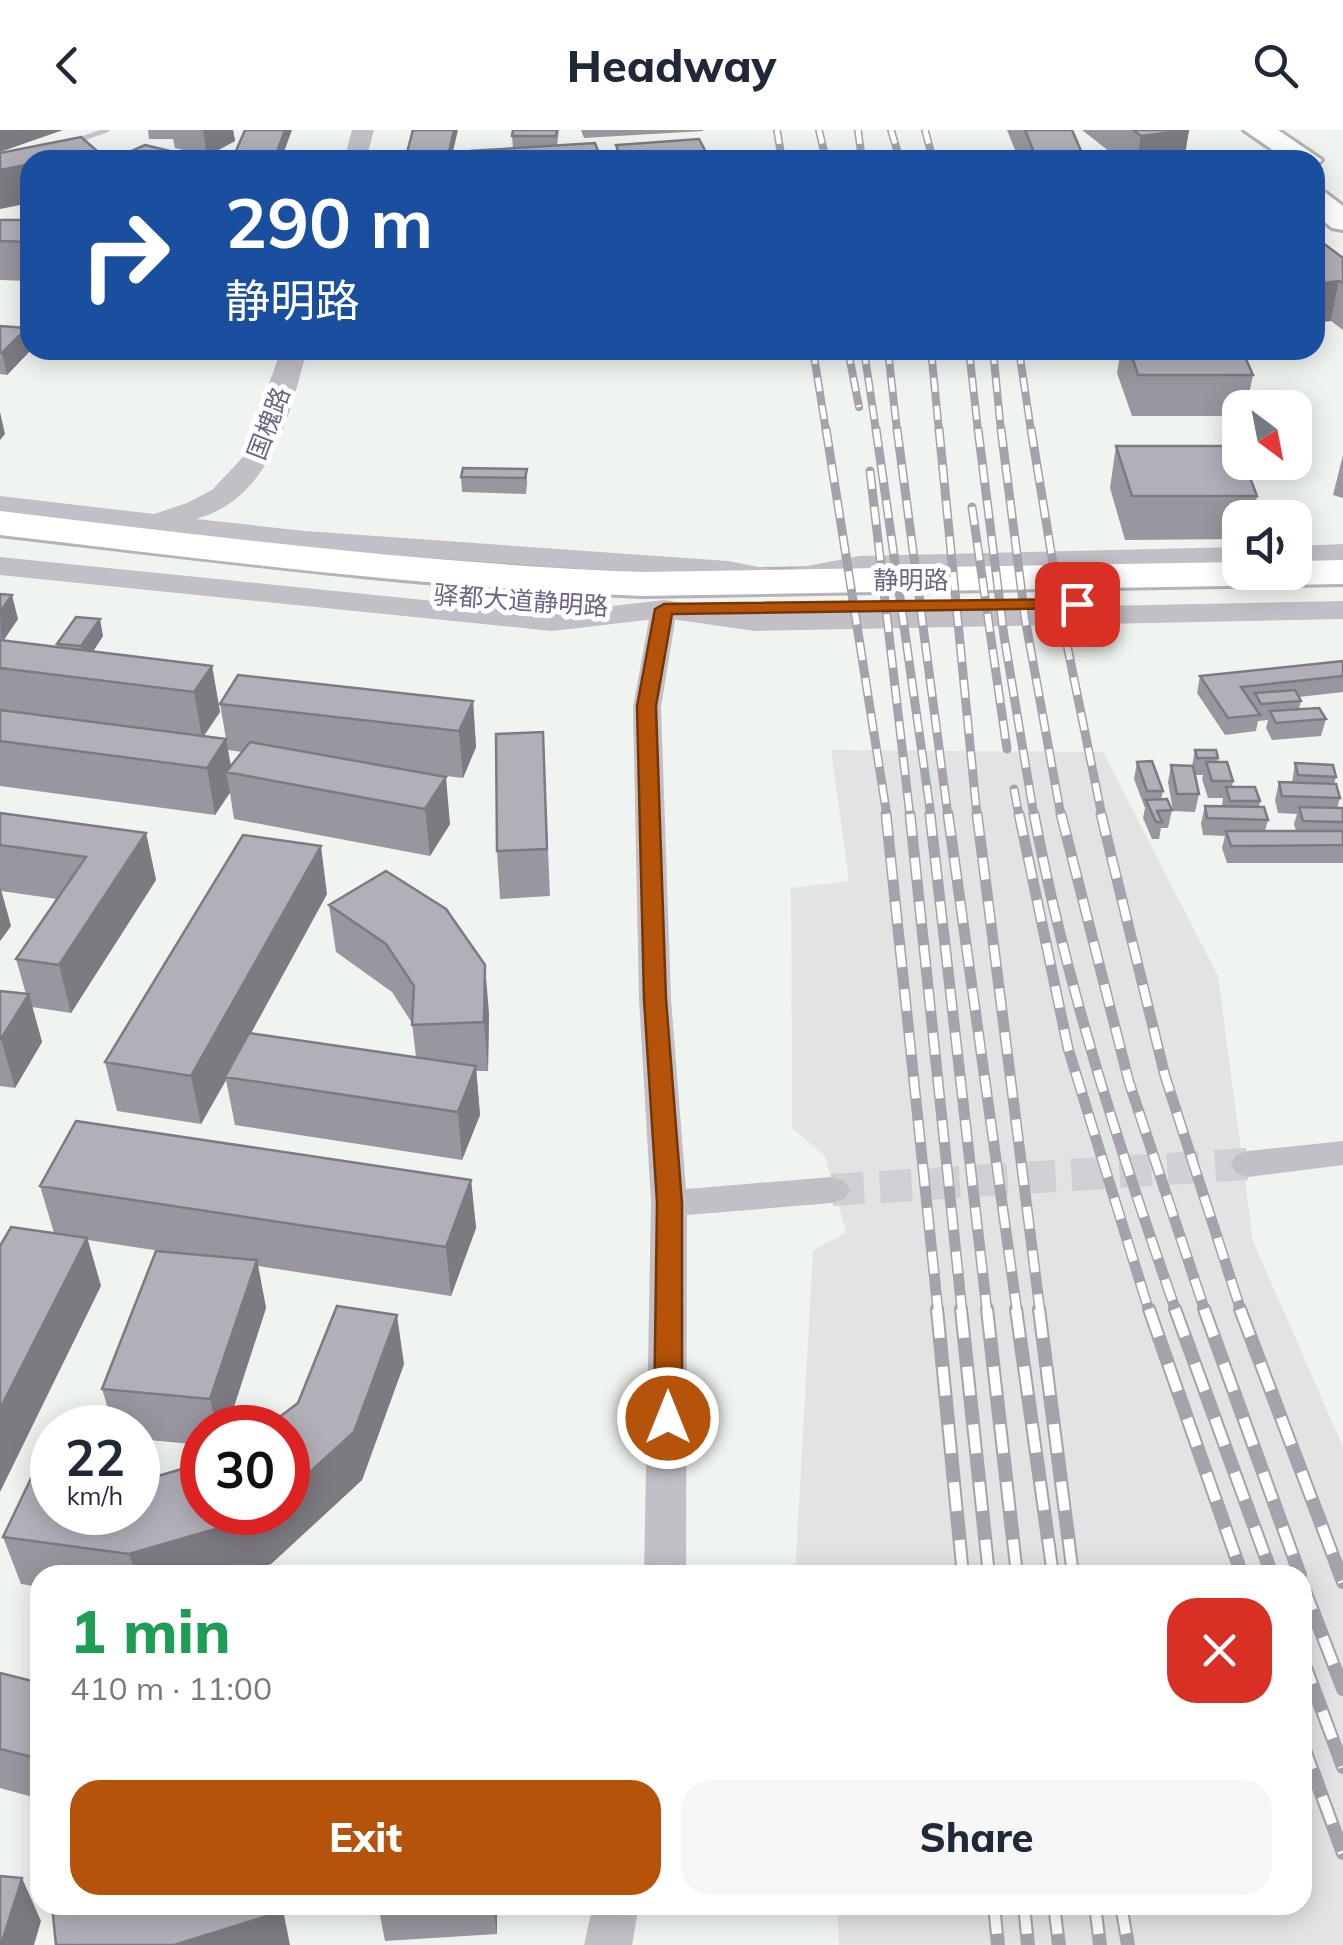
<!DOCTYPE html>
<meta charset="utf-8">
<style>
body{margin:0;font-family:Mulish,"Noto Sans SC",sans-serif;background:#f6f6f7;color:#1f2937;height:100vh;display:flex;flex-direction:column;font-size:38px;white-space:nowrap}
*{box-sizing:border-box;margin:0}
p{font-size:32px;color:#747a83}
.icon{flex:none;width:55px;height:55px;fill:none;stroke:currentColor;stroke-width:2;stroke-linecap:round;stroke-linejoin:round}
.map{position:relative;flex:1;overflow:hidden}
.panel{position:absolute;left:30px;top:1435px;width:1282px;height:350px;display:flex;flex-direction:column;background:#fff;border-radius:30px;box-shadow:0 5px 25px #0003}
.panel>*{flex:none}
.banner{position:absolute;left:20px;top:20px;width:1305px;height:210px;border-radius:30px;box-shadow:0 5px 25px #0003;background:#1a4fa0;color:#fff;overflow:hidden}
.needle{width:65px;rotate:148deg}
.controls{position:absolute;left:1222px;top:260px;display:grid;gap:20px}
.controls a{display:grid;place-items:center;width:90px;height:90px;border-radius:20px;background:#fff;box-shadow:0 5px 25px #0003;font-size:50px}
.speed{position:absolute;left:30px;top:1275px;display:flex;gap:20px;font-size:50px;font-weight:700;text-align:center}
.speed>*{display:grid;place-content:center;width:130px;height:130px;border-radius:50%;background:#fff;box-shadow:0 5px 25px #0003;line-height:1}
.speed small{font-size:25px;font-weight:400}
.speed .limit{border:15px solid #d22;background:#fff;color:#111}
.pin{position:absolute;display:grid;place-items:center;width:85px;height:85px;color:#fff;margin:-42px;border-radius:20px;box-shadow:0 5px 15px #0006}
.me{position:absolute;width:110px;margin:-55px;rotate:0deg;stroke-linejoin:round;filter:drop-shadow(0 0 8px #0008)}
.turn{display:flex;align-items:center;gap:35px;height:210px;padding:0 40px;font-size:45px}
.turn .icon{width:130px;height:130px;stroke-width:2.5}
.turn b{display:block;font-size:70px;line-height:85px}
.round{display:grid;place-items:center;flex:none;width:105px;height:105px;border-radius:30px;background:#f6f6f7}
.headline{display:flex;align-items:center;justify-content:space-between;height:170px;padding:0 40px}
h1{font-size:60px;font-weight:800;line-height:75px;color:#1e9e55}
.cta{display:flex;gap:20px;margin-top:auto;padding:20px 40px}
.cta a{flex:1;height:115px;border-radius:30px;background:#b45309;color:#fff;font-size:40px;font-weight:800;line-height:115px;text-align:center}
.cta a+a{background:#f6f6f7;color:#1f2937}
header{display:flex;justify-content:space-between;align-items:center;height:130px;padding:0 40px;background:#fff;font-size:45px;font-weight:800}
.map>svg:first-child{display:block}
.built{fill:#e2e4e3}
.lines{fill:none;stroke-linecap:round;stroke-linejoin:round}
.stream{stroke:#c6c3cf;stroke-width:5}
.minor-tunnel{stroke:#d0d0d4;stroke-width:32;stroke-dasharray:32 16;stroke-linecap:butt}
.primary-casing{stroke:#b5b2b9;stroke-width:6}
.minor{fill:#c2bfc6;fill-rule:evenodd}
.tertiary{fill:#c2bfc6;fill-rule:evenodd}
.primary{fill:#fff;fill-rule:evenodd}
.rail-far3-casing{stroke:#a6a2ac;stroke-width:8}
.rail-far2-casing{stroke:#a6a2ac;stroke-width:9}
.rail-far1-casing{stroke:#a6a2ac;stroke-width:11}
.rail-casing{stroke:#a6a2ac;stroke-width:14}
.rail-far3{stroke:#fff;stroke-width:5;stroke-dasharray:14;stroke-linecap:butt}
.rail-far2{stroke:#fff;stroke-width:6;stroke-dasharray:18;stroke-linecap:butt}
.rail-far1{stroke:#fff;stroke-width:8;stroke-dasharray:22;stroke-linecap:butt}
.rail{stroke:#fff;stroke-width:10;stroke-dasharray:29;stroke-linecap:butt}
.wall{fill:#99969f;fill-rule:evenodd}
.shaded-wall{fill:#7d7a82}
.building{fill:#b2afb9;stroke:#7d7a82;stroke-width:2.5}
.route{fill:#b45309;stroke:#753606;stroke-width:2.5}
.labels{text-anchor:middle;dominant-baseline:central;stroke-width:10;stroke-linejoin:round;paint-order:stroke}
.far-street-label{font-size:25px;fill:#6e647f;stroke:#fff}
</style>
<header><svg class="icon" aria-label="back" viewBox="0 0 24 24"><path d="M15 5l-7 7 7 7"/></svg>Headway<svg class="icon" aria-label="search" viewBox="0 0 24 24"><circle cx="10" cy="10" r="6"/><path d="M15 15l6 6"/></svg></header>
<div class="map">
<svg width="1343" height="1815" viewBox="0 0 1343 1815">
<rect width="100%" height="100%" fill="#f0f4f0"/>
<path class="built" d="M831,620l272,2 115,224 35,265 90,206v498h-504l-2,-40h465v-330h-507l18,-325 33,-17 -21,-77 -33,-28 -1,-240 58,-7z"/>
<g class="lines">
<path class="stream" d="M73,12l34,-12"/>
<path class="minor-tunnel" d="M832,1060l416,-26"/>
<defs>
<path id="primary" d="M1244,0h34l44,30 -7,7v-7h-28z
M1315,60l11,3 17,13v24l-11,-2 -17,-14z
M0,381c214,26 427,53 642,61l598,-10v10h55v-11l48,-1v24l-701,12c-215,-8 -428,-36 -642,-61z"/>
</defs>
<use href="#primary" class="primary-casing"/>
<path class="minor" d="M664,471l13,8 -16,98 10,292 15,190 146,-12 12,4 6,9 -6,9 -12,4 -145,12 -1,360h-42l7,-372 -12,-204 -6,-292 18,-98z
M1343,1011v24l-95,12 -12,-4 -5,-9 5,-9 12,-4z
M593,1775h46l-7,40h-48z"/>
<path class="tertiary" d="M352,0h22l-8,30h-22z
M281,220h26c-18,66 -36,148 -111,169l109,12 423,30 52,10 80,-15 380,-9v18l-380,9 -80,15 -52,-10 -423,-30 -305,-35v-18l154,18 33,-11 25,-13 31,-33z
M1343,414v18l-48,2v-18z
M0,427l552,56 112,-13 91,13 588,-12v18l-588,12 -91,-13 -112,13 -552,-56z"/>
<use href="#primary" class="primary"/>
<defs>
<path id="rail-far3" d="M777,0l5,30
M819,0l7,30
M858,0l4,30
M891,0l9,30
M925,0l8,30
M813,220l13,81
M848,220l11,57
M864,220l12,81
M888,220l9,81
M931,220l8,81
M969,220l9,81
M993,220l8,81
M1019,220l12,81"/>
<path id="rail-far2" d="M826,299l61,387
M876,299l55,387
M897,299l51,387
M939,299l38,387
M978,299l26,207 30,180
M1001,299l24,189 36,198
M1031,299l32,196 39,191
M870,341l40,345
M972,377l35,242
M1014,659l5,27"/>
<path id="rail-far1" d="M886,684l52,497
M910,684l52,497
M930,684l57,497
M948,684l69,497
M977,684l63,497
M1019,684l49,234 81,263
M1034,684c32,170 85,334 142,497
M1061,684l68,268 76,229
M1101,684l64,262 76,235"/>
<path id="rail" d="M937,1179l26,266
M961,1179l28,266
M987,1179l30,266
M1016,1179l37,266
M1039,1179l34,266
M1149,1179l93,266
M1175,1179l97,266
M1204,1179l96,266
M1240,1179l103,273
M1302,1453l41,106
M1302,1527l41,110
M1302,1612l41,111
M994,1775l4,40
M1024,1775l4,40
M1054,1775l5,40
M1095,1775l5,40
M1121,1775l7,40"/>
</defs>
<use href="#rail-far3" class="rail-far3-casing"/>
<use href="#rail-far2" class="rail-far2-casing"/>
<use href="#rail-far1" class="rail-far1-casing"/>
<use href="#rail" class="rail-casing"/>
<use href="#rail-far3" class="rail-far3"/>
<use href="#rail-far2" class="rail-far2"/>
<use href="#rail-far1" class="rail-far1"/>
<use href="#rail" class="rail"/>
</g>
<path class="wall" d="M148,0h85l2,11 -28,15 -32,-8 -2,-9h-24z
M559,0l-2,15 38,-2 6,17h-129l-1,-9 42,-3 -1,-12z
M581,0h122v1l-119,7z
M1007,0h65l13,30h-66z
M1082,0h107l-5,30h-64z
M616,15l92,11v4h-91z
M0,90h30v61l-30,-1z
M1343,128v72l-12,-9z
M0,196l31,24 -24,25 -7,-1z
M83,220h69l-10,10 -58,-5z
M1121,220h121l11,25 -7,33h-6v8h-108l-15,-43z
M1116,316l141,50 -4,22h-13v21l-115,1 -15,-52z
M1343,325v43l-10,-3z
M527,339v15l-1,10 -64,-2 -1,-15z
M0,464l18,25 -15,22 54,6v-3l46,-8 -10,16 119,14 8,46 -16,24 22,3 -6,-35 253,-3 3,46 -13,31 -41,-5 28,51 -20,32 -196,-37 -4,-26 -15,22 -215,-29zM228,620l14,2 -11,14z
M1343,531v31l-44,5 2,4 -2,8 27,10 -5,17 -49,4 -6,-12 2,-8 -10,1 -2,10 -31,4 -28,-42 3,-17z
M543,602l7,164 -50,3 -3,-48z
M1195,620l23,8 -1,4 16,19 -1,6 28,14 -1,6 9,13 -3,11h31l-2,-7 3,-10 -19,-1 -3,-13 4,-18 13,1 3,-20 41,14 -2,7 6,14 -3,10h6v55h-116l-5,-15 3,-12 -22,-1 -2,-12 4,-17h17l1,-8h-15l-6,-19 1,-4h-9l5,19 -4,18 -22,-1 -5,-29 3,-17 21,1z
M1137,632l26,29 -2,9 11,10 -4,18h-7l-2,11h-7l-9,-21 2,-10 -11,-29z
M0,683l146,20 10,47 -85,133 -39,-6 10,35 -27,46 -15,-2v-95l26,3 -10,-35 41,-60 -56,-8 10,35 -11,15z
M327,764l-76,139 165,24 -4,-34 -20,-31 -56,-40 -7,-47 160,108 -1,58h-12l4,44 -18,45 -227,-35 -9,-45 -25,44 -84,-13 -12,-49z
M471,1050l5,48 -25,68 -193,-30 8,42 -39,120h-25v17l-64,-6v-11h-24l-12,-39 71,-136 -85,-13 13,46 -47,-53 -14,-47z
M404,1234l-42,116 -91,84 -39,11h-192v12l-19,-3 -18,-47 199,-25z
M0,1543l40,10v116l-40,-11z
M378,1775h119v29l-112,7z"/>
<path class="shaded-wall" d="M0,0h63l-63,22z
M203,0h30l2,11 -28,15z
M285,0h7l-11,30h-7z
M454,0h4l-7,30h-4z
M1189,0l-5,30h-47l4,-24z
M96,20l2,10h-49z
M30,34v39l-30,6v-39z
M1339,151l-8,40 -16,2v-39z
M27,198l4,22 -24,25 -5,-22z
M140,220h12l-10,10z
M0,282l5,22 -5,6z
M12,465l6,24 -17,25 -1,-32z
M100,489l3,17 -18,27 -4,-17z
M212,536l8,46 -18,26 -8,-46z
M473,571l3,46 -13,31 -4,-47z
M226,609l6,34 -6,-1 4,20 -15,23 -8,-47z
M446,647l4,47 -20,32 -5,-47z
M146,703l10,47 -85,133 -12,-48z
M321,716l6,48 -100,183h-2l1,3 -25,44 -10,-48z
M0,756l11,40 -11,15z
M485,835l4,48 -1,58 -4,-49z
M29,864l13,48 -27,46 -14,-49z
M476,936l4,49 -18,45 -4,-48z
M471,1050l5,48 -25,68 -5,-49z
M87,1108l14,48 -101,206v-83z
M257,1130l9,48 -39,120h-10l-7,-29z
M397,1185l7,49 -42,116 -91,84 -39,11h-96l-7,-21 136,-42h23v-20z
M22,1748l19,43 -7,24h-33z
M278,1775h4l8,40h-116z
M493,1775h4v29z"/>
<path class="building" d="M245,0h40l-11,30h-42z
M413,0h41l-7,30h-42z
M513,0h44l-1,6h-44z
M1025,0h47l13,30h-48z
M1133,0h56l-48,6z
M81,7l15,13 -47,10h-19v4l-30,6v-17z
M699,9l9,17 -56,4h-30l-6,-15z
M595,13l6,16 -127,1 -3,-9z
M145,15l37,9 6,6h-52l-16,-4z
M0,90h30v22l-30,-1z
M1315,107l28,21v25l-4,-2 -24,3z
M0,196l27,2 -25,25 -2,-1z
M1130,220h112l11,25h-115z
M1116,316h121l3,7v9h4l13,34h-125z
M463,338l64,1 -2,9 -64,-1z
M0,464l12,1 -12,17z
M76,487l24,2 -19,27 -24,-2z
M0,510l212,26 -18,26 -194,-24z
M1343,531v15l-102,11 19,28 -32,3 -28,-42z
M238,545l235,26 -14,30 -239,-27z
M1295,560l6,11 -40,3 -6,-11z
M1319,578l7,11 -50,4 -6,-12z
M0,580l226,29 -19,29 -207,-27z
M543,602l4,117 -50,2 -1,-117z
M250,612l196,35 -21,32 -199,-37z
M1195,620h21l2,8h-21z
M1152,631l11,30h-16l-10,-29z
M1206,632h21l6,19h-21z
M1295,633l38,2 3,12 -38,-2z
M1171,635l22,1 6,28h-22z
M1279,652l57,2 4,14 -58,-2z
M1226,657h29l5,14h-30z
M1167,669l5,11 -15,1 5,11h-6l-10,-22z
M1205,676l59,1 4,13 -61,-2z
M1299,677l44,1v14l-40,-1z
M0,683l146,20 -87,132 -43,-6 70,-102 -86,-12z
M1226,701h117v14l-112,1z
M243,705l78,11 -130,230 -86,-14z
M386,741l60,38 39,56 -1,57 -72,3 2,-39 -28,-42 -57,-39z
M0,861l29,3 -28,45h-1z
M249,903l227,33 -18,46 -233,-35z
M76,991l395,59 -25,67 -406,-61z
M11,1097l76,11 -87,171v-163z
M156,1121l101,9 -47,139 -108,-10z
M337,1176l60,9 -43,117 -66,60v-64h-23l33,-25z
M202,1333v49h63l-5,4 -131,38 -126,-17 31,-65 18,2v38h86v-30z
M0,1543l40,10v76l-40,-10z
M0,1746l22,2 -21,67h-1z
M52,1775h226l2,7 -106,33h-118z"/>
<path class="route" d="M1077,469l9,5 -2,4 -412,6 -16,92 10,293 16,204v215l-4,8 -10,4 -10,-4 -4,-8 3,-215 -13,-204 -7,-293 18,-97 9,-5z"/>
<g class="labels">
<g class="far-street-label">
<text transform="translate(268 293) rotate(-69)">国槐路</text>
<text x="911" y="449">静明路</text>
<text transform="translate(521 470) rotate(4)">驿都大道静明路</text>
</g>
</g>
</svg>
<div class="controls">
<a><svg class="needle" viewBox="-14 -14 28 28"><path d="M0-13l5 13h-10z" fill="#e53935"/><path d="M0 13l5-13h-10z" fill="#747a83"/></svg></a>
<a><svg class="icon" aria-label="sound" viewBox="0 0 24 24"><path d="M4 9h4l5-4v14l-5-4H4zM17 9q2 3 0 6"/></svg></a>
</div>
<div class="speed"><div>22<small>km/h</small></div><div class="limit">30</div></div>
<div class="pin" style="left:1077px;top:474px;background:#d93025"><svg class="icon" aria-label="arrive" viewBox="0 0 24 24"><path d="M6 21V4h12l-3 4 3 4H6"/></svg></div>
<svg class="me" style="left:668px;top:1288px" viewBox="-20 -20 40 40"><circle r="17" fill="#b45309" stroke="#fff" stroke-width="3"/><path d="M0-11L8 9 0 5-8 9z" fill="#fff"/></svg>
<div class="banner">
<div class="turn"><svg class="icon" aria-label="right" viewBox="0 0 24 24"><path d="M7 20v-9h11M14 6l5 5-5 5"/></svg><div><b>290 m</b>静明路</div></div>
</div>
<section class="panel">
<div class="headline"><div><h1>1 min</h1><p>410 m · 11:00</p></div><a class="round" style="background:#d93025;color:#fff"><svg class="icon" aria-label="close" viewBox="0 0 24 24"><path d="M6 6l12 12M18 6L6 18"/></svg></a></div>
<div class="cta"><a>Exit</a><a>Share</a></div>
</section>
</div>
